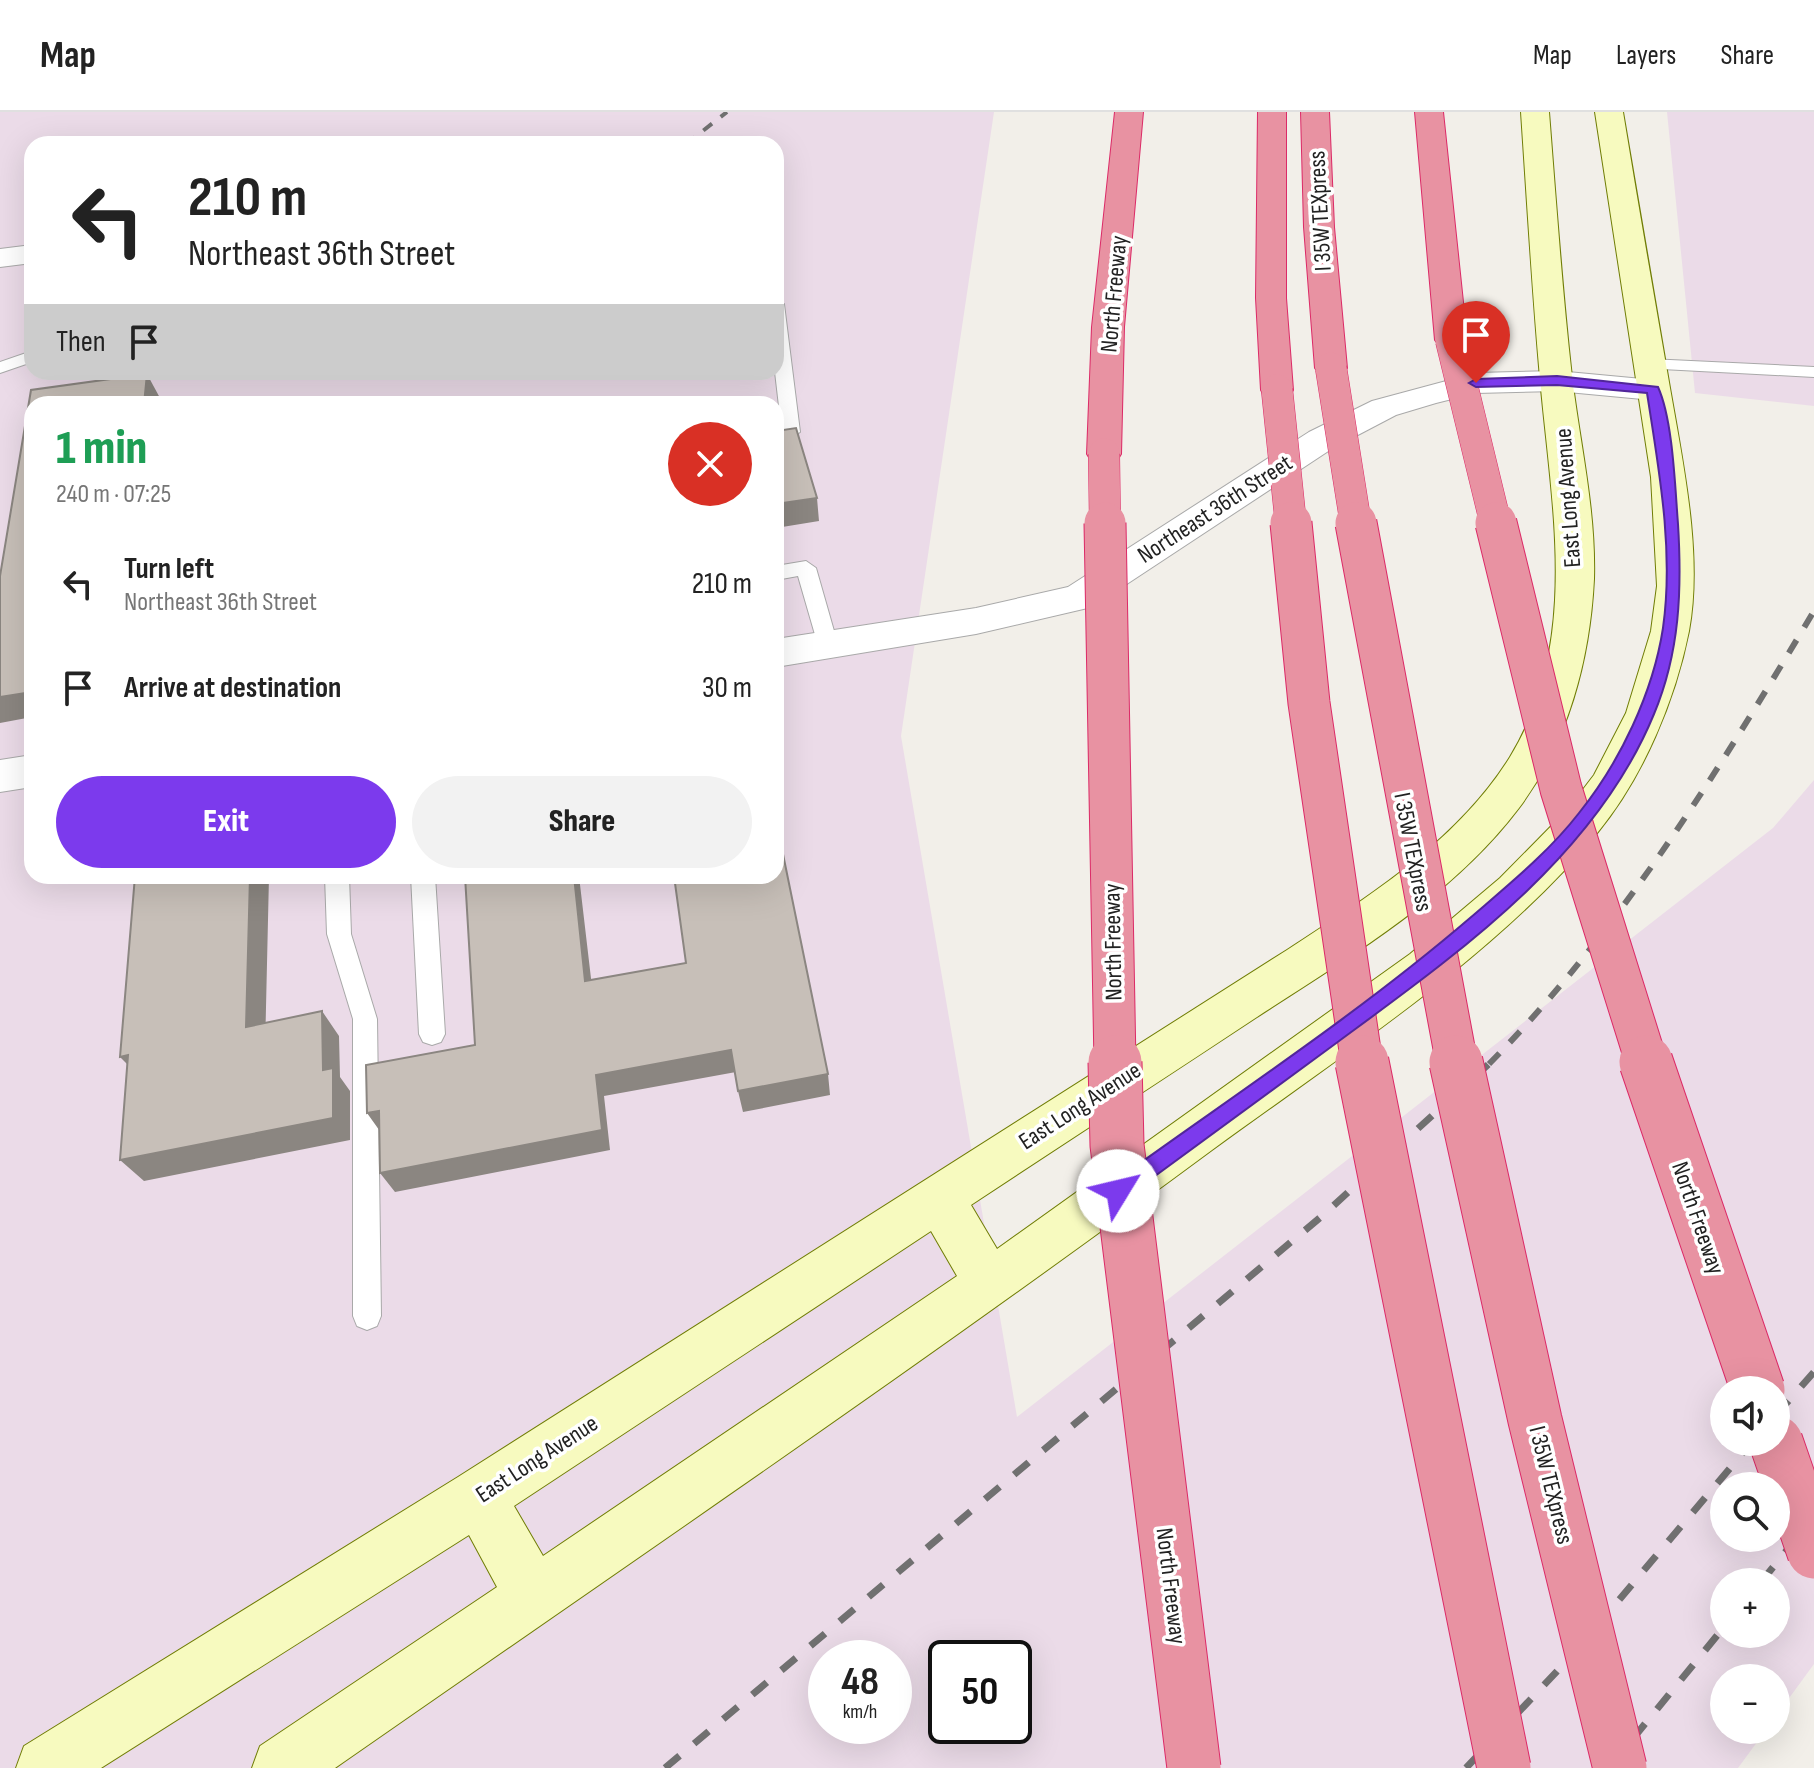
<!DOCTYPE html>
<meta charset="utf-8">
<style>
body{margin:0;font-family:"Sofia Sans Condensed",sans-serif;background:#f2f2f2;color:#222;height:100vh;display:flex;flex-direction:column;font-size:30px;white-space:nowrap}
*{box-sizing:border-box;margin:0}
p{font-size:26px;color:#767676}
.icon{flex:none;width:44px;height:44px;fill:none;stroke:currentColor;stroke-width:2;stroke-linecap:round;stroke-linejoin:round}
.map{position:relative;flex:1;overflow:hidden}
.sheet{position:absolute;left:24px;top:284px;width:760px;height:488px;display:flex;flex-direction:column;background:#fff;border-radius:24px;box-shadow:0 8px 32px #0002}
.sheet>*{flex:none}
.top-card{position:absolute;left:24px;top:24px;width:760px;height:244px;border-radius:24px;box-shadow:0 8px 32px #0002;background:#fff;color:#222;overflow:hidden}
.tools{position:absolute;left:1710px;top:1264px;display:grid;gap:16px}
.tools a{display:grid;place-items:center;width:80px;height:80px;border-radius:50%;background:#fff;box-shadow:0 8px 32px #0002;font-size:40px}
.speed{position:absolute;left:808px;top:1528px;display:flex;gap:16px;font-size:40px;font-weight:700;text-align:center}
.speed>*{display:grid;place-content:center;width:104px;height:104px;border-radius:50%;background:#fff;box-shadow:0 8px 32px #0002;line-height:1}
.speed small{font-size:20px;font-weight:400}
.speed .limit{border:4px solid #111;border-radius:12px;background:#fff;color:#111}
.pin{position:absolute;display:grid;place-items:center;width:68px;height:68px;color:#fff;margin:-82px -34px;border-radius:50% 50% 50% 0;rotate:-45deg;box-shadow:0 0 8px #0007}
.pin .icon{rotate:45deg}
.me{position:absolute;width:88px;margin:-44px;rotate:54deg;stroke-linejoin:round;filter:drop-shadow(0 0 6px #0008)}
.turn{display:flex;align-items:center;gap:28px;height:168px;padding:0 32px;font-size:36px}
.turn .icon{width:104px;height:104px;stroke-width:2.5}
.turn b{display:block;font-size:56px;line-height:68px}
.then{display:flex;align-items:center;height:76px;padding:0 32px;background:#0003;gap:16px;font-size:30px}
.round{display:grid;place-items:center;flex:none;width:84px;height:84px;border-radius:42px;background:#f2f2f2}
.summary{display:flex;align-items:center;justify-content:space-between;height:136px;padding:0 32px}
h1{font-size:48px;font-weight:800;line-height:60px;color:#1e9e55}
.primary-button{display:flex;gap:16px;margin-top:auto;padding:16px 32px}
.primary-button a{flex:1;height:92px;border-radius:48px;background:#7c3aed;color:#fff;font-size:32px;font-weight:800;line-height:92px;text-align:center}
.primary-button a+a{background:#f2f2f2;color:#222}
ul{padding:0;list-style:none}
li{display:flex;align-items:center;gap:24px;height:104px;padding:0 32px}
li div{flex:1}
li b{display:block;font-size:30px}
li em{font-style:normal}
header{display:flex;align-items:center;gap:48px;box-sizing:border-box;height:112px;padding:0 40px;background:#fff;border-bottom:2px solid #e0e0e0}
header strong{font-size:38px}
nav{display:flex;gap:44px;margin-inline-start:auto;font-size:28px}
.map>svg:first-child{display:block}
.industrial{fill:#ebdbe8;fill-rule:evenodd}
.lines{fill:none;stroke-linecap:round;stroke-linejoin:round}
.service-casing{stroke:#a9a9a9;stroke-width:2}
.minor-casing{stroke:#a9a9a9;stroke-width:2}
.secondary-casing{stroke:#707d05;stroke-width:2}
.motorway-casing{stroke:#dc2a67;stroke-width:2}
.service{fill:#fff;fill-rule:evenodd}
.minor{fill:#fff;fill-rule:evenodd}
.secondary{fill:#f7fabf;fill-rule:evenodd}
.motorway{fill:#e892a2;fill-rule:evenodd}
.rail-far2{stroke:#707070;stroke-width:4;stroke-dasharray:11 11;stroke-linecap:butt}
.rail-far1{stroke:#707070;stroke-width:6;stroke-dasharray:15 15;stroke-linecap:butt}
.rail{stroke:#707070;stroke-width:7;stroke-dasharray:19 19;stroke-linecap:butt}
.motorway-bridge-far2-casing{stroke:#dc2a67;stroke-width:32;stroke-linecap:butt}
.motorway-bridge-far1-casing{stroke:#dc2a67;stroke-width:43;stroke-linecap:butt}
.motorway-bridge-casing{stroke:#dc2a67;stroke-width:55;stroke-linecap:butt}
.motorway-bridge-far2{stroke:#e892a2;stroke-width:31}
.motorway-bridge-far1{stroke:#e892a2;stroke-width:41}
.motorway-bridge{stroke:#e892a2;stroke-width:53}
.shaded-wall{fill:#8b8681}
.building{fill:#c7bfb8;stroke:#8b8681;stroke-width:2}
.route{fill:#7c3aed;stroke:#51269a;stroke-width:2}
.labels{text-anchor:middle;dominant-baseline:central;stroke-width:7;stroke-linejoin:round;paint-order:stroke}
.street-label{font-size:24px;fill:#222;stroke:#fff}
</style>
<header>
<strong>Map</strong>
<nav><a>Map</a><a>Layers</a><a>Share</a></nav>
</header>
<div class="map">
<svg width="1814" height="1656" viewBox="0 0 1814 1656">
<rect width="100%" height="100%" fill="#f2efe9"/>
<path class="industrial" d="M0,0h994l-93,624 116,681 756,-589 41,-48v884l-38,52v-38h-52v52h42l-28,38h-1738zM32,32h744v228h-744zM32,292h744v472h-744zM1724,1278h52v52h-52zM1724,1374h52v52h-52zM1724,1470h52v52h-52zM826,1546h68v68h-68zM946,1546h68v68h-68z
M1667,0h147v294l-119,-13z"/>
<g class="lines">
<defs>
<path id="service" d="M776,187l8,5 16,128 -9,6 -9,-6 -7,-60z
M32,239v11l-32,11v-11z
M1649,247l165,8v10l-171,-9v-8z
M806,449l10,7 22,77 -10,8 -10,-8 -20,-69 -22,4v-14z
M325,764h24l2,58 26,85 4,297 -4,10 -10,4 -10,-4 -4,-10v-297l-26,-85z
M411,764h24l10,158 -4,8 -9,3 -9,-3 -4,-8z"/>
<path id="minor" d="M32,133v18l-32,4v-18z
M1557,259l96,9 12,3 4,7 -4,7 -12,3 -96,-9 -81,2 -40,10 -40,12 -63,33 -241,159 -116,27 -200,33v-28l200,-31 92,-21 241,-155 63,-31 104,-28z
M32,643v32l-32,5v-32z"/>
<path id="secondary" d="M1521,0h28c7,88 13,177 23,265 8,67 24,133 22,202 -4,81 -26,163 -75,229 -67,89 -170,149 -262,209 -95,63 -191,125 -286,188l26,44 413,-295 90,-76 68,-69 26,-34 32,-62 25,-82 6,-45 -6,-109 -56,-365h28c15,92 31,184 47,276 13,75 33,168 19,243 -14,70 -46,146 -91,201 -99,122 -259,225 -386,318 -288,213 -584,414 -877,618h-83l8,-22 237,-159 -28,-52 -368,233h-85l8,-22 434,-269 829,-527c81,-53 171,-109 223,-193 71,-116 41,-253 30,-379 -8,-89 -13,-177 -19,-266zM931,1119l26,45 -414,280 -29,-50z"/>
<path id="motorway" d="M1115,0h28l-19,215 -3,127 -5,8 -12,3 -12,-3 -5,-8 5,-127z
M1258,0h28v186l7,92 -4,7 -12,3 -12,-3 -4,-7 -5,-92z
M1301,0h28l5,115 13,141 -5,7 -11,3 -11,-3 -5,-7 -11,-141z
M1415,0h28l24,228 -5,7 -11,3 -11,-3 -5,-7z"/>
</defs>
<use href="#service" class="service-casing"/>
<use href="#minor" class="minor-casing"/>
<use href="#secondary" class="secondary-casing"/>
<use href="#motorway" class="motorway-casing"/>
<use href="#service" class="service"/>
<use href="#minor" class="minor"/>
<use href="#secondary" class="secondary"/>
<use href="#motorway" class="motorway"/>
<path class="rail-far2" d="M686,32l41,-32"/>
<path class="rail-far1" d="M1489,952c132,-134 229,-293 325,-453"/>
<path class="rail" d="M1776,1303l38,-43
M1761,1470l53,-65
M665,1656l657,-552 169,-154
M1466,1656l110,-117 176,-209
M1609,1656l115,-141"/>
<defs>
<path id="motorway-bridge-far2" d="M1451,228l45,185
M1331,256l25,157
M1277,278l14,135
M1104,342l1,71"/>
<path id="motorway-bridge-far1" d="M1105,411l10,541
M1291,411l18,180 53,361
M1356,411l101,541
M1496,411l65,266 86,275"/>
<path id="motorway-bridge" d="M1115,950l2,83 77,623
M1362,950l142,706
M1456,950l79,358 85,348
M1646,950l112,328
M1776,1330l38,110"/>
</defs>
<use href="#motorway-bridge-far2" class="motorway-bridge-far2-casing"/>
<use href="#motorway-bridge-far1" class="motorway-bridge-far1-casing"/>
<use href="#motorway-bridge" class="motorway-bridge-casing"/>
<use href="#motorway-bridge-far2" class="motorway-bridge-far2"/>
<use href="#motorway-bridge-far1" class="motorway-bridge-far1"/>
<use href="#motorway-bridge" class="motorway-bridge"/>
</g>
<path class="shaded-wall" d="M147,262l13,24 -1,6h-15z
M817,386l2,23 -43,7v-24z
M32,580v25l-32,6v-26z
M250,764h19l-4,175 -19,-24z
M574,764h5l15,128 -9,-23z
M322,899l17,25 1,41 10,14v49l-206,41 -24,-21 203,-90z
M731,938l5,22 -132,24 6,54 -215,42 -15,-19 216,-98z
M128,943l15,25 -23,-23z
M828,962l2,21 -87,17 -5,-21z
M379,999l3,23 -15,-21z"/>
<path class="building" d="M147,262l-3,30h-112v288l-32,5v-121l31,-186z
M796,316l21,70 -41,6v-73z
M776,708l52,254 -90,17 -7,-41 -135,25 6,55 -222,43 -1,-62 -12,2 -1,-48 109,-20 -10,-169h109l11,105 101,-18 -12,-87h102z
M135,764h115l-4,151 76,-16 1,59 10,-2v50l-213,42 8,-105 -8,2z"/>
<path class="route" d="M1557,264l101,11c15,33 17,100 20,137 4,65 2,128 -24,190 -59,144 -197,240 -319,330 -70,51 -140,102 -210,154h-14l-3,-7 3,-7c120,-87 246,-169 359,-266 37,-32 79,-66 109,-105 41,-51 74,-120 84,-185 11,-77 -4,-158 -16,-235l-90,-8 -81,2 -7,-4 7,-4z"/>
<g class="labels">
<g class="street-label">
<text transform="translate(1320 99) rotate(-93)">I 35W TEXpress</text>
<text transform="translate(1114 182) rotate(-85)">North Freeway</text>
<text transform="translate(1568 386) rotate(-94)">East Long Avenue</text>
<text transform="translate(1215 397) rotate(-33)">Northeast 36th Street</text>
<text transform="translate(1413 740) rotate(79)">I 35W TEXpress</text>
<text transform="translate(1113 830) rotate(-91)">North Freeway</text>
<text transform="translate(1080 994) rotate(-33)">East Long Avenue</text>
<text transform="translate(1698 1106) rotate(71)">North Freeway</text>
<text transform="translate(537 1347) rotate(-33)">East Long Avenue</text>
<text transform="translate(1551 1373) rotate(76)">I 35W TEXpress</text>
<text transform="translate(1171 1474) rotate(83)">North Freeway</text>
</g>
</g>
</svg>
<div class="tools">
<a><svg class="icon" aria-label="sound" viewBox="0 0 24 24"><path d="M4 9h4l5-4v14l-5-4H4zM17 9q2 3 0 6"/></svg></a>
<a><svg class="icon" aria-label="search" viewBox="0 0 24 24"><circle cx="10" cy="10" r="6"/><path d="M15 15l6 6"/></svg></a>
<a>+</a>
<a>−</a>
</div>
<div class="speed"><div>48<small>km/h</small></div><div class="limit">50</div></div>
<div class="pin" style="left:1476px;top:271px;background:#d93025"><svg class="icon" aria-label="arrive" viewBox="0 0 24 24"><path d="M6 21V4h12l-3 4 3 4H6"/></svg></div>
<svg class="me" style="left:1118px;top:1079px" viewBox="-20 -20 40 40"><circle r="19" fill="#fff"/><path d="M0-13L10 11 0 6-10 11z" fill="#7c3aed"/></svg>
<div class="top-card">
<div class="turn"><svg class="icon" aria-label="left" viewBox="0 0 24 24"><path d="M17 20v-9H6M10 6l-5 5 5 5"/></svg><div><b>210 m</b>Northeast 36th Street</div></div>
<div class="then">Then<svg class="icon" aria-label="arrive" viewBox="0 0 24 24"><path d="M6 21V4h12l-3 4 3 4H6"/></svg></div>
</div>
<section class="sheet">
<div class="summary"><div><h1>1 min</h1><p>240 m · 07:25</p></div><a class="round" style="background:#d93025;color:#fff"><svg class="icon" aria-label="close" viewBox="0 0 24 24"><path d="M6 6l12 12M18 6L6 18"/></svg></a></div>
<ul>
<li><svg class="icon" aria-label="left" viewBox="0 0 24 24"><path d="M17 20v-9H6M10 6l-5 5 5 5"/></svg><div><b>Turn left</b><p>Northeast 36th Street</p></div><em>210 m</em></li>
<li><svg class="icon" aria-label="arrive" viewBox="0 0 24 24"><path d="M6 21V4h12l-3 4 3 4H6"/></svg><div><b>Arrive at destination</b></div><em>30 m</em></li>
</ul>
<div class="primary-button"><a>Exit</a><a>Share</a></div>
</section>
</div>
